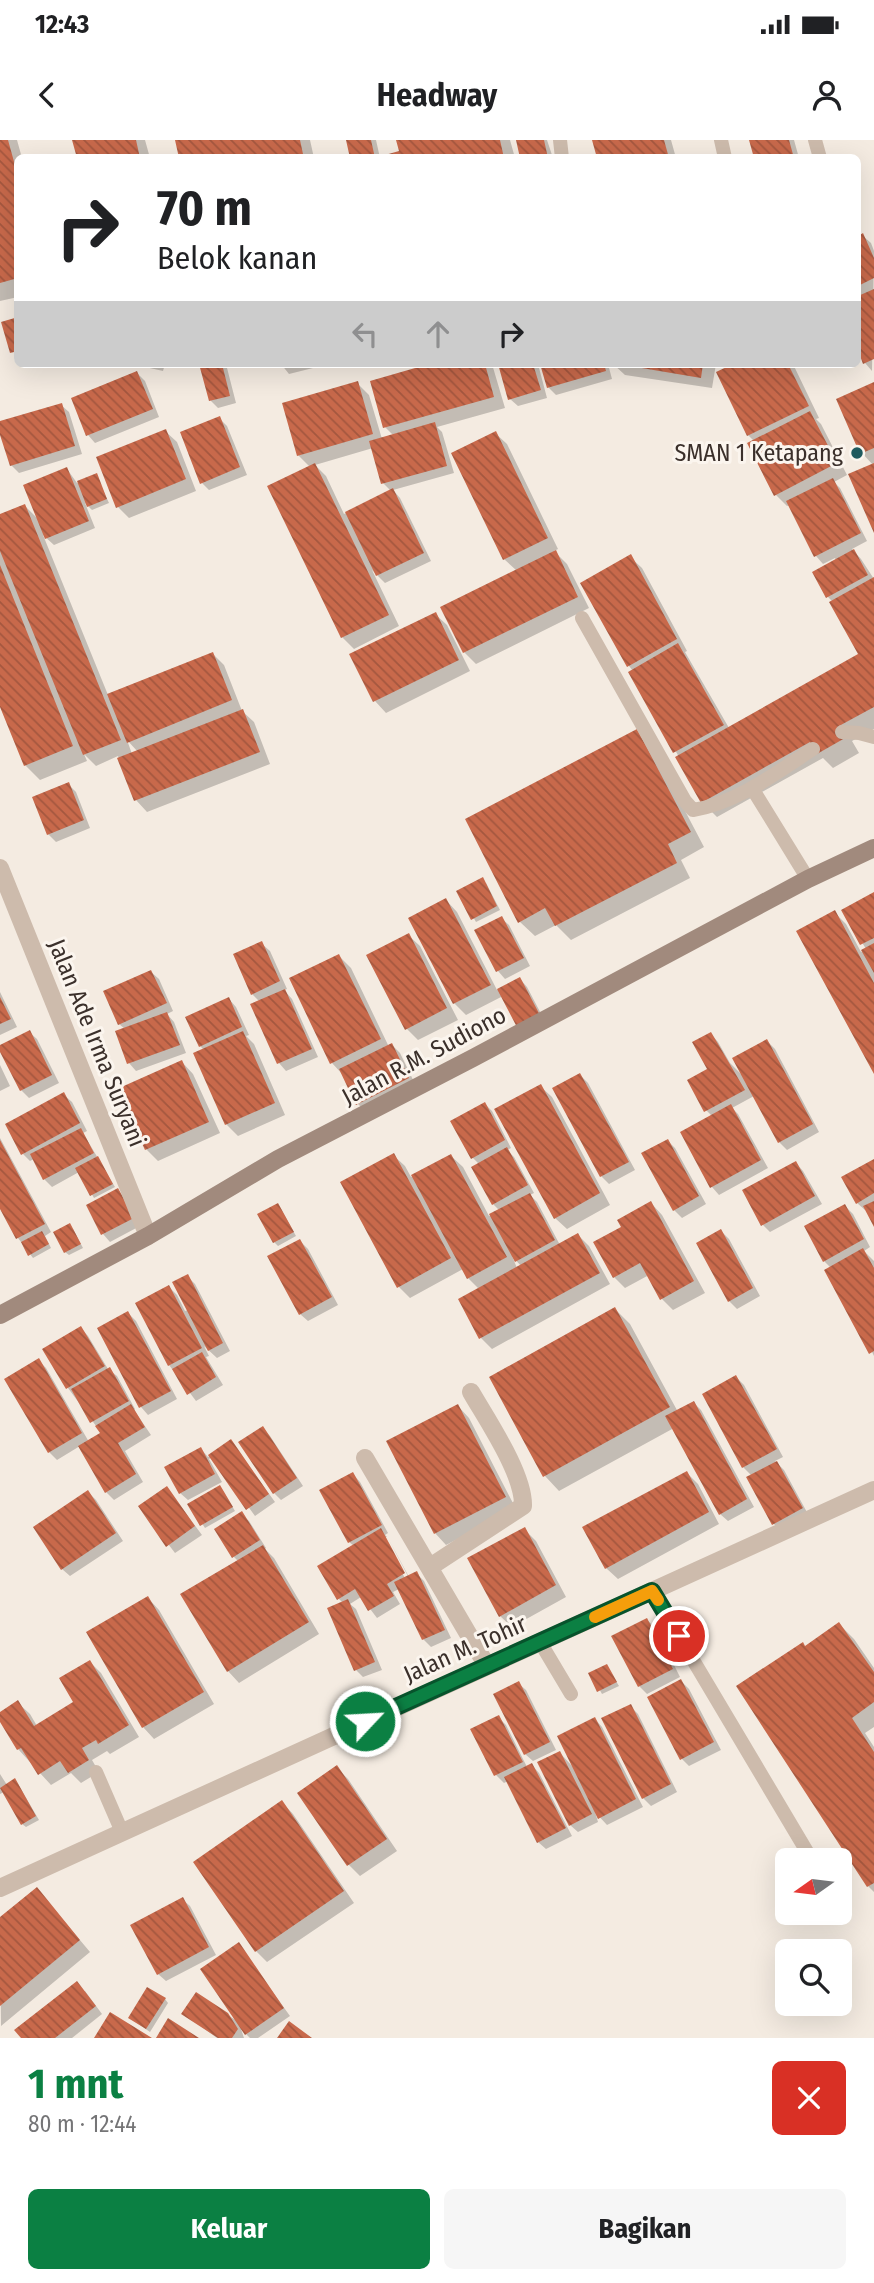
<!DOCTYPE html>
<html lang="id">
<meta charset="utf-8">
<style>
body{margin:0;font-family:"Fira Sans Condensed",sans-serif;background:#f6f6f6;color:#202124;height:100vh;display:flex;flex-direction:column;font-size:26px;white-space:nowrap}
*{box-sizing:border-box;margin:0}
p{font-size:23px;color:#757577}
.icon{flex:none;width:38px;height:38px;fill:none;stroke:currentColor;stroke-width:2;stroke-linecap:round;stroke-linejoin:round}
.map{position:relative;height:1898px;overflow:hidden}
.drawer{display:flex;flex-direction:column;background:#fff;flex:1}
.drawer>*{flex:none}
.hud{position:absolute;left:14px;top:14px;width:847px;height:214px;border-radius:10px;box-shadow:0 7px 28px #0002;background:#fff;color:#202124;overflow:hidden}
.needle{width:46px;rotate:256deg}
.tools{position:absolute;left:775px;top:1708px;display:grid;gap:14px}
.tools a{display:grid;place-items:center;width:77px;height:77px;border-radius:10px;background:#fff;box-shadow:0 7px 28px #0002;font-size:35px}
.pin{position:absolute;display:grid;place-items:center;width:60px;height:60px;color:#fff;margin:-30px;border:4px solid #fff;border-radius:50%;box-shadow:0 2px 7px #0007}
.me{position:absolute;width:77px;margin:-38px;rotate:65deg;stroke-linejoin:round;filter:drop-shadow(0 0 5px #0008)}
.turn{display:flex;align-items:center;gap:24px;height:147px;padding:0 28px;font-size:32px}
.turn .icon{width:91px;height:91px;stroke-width:2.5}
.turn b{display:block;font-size:49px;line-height:60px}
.lanes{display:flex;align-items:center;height:66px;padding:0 28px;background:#0003;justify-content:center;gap:35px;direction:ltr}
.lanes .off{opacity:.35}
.round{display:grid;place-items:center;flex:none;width:74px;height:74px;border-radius:10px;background:#f6f6f6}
.head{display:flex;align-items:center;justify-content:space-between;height:119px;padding:0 28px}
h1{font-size:42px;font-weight:700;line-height:52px;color:#0b8043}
.primary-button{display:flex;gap:14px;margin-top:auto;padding:14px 28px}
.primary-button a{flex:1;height:80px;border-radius:10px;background:#0b8043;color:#fff;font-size:28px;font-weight:700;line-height:80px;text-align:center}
.primary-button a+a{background:#f6f6f6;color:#202124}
.status{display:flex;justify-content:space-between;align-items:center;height:49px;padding:0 35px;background:#fff;direction:ltr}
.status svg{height:19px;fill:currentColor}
header{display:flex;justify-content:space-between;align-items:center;height:91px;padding:0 28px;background:#fff;font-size:32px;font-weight:700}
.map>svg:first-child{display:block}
.shadow{fill:#0003;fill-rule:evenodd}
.building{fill:url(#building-back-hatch)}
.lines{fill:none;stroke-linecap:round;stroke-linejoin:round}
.lane{stroke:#cdbbac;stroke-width:14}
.street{stroke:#cdbbac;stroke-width:18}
.secondary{stroke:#a18a7d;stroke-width:18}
.route-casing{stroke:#07532c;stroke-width:18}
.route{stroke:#0b8043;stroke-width:12}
.slow{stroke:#f59e0b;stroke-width:12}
.poi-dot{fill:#1f5a5e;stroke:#fbf5ee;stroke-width:2.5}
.labels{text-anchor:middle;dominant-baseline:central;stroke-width:6;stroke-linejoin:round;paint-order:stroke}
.poi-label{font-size:24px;fill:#3b302b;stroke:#fbf5ee;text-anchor:end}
.street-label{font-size:24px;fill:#3b302b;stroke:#fbf5ee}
</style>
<div class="status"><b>12:43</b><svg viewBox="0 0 49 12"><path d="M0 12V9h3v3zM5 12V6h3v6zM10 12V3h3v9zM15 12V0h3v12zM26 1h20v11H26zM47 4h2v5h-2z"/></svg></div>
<header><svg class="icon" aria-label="back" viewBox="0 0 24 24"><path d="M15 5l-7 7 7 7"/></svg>Headway<svg class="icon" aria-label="person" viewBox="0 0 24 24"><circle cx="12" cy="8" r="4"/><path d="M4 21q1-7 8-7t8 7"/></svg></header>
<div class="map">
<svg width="874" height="1898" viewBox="0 0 874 1898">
<defs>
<pattern id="building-back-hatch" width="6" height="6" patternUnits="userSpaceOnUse" patternTransform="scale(1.75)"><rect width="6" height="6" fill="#c8694b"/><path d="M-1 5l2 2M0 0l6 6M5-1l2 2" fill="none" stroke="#a4573f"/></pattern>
</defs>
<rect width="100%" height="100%" fill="#f4ebe1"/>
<path class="shadow" d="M0,0h17l5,18h-4v139l-18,4z
M74,0h71l5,18h-71z
M177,0h133l4,18h-133z
M347,0h29l4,18h-28z
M398,0h112l5,18h-127l13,-6z
M518,0h29l6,18h-31z
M594,0h77l5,18h-77z
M751,0h43l5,18h-43z
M863,96l8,7 3,8 -2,120 -7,-8 -7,-18v-107z
M132,224h33l-2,7z
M201,224h25l10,39 -18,5 -8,-8z
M281,224h48l-40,10z
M435,224h57l13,44 -68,19 5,5 12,41 -61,17 7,8 31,63 -46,22 -13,-13 27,56 -45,23 -12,-12 -73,-150 41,-20 -12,-12 59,-72 12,12 13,44 12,-3 -9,-9zM373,308l10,35 8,8 -47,23 -18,-38 -11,-11z
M500,224h38l9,34 -29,8 -8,-7z
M542,224h66l4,15 -56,16 -8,-8z
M613,224h103l-4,24 -87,-13z
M737,224h56l26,54 -3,1 5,5 26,51 -13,7 6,6 27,53 -15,8 9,10 13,20v150l-22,12 7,12 -26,15 -10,-10 -106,59 -15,-15 -23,-45 -49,-85 3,-1 -4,-5 1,-109 12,11 45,83 -2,1 44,76 131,-73 -27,-53 -5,-5 8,-36 -1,-3 -12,6 -7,-8 -26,-51 -3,1 -11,-11 -22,-54 -6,-6z
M137,233l8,8 14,36 -64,26 -7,-8z
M874,244v145l-1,-64 -11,-12z
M61,265l8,7 13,42 -63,19 -8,-8 -11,-42z
M219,278l8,8 20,49 -38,15 -7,-7z
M165,291l12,11 19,49 -67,27 -11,-11z
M495,293l12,11 51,105 -4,2 13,13 22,44 -113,56 -12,-12 53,-81 -13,-12z
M67,329l10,14 19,-8 13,28 -17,7 -7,-7 10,25 -41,17 -11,-10 65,160 105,-41 11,11 18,46 12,11 16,42 -123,48 -11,-12 -18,-44 -22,10 -12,-12 3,7 -47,19 -15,-15 -25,-62v-188l25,-9 14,14zM127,600l11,12 -6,2z
M435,474l12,11 23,46 -84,42 -11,-12z
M637,591l14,15 53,101 -23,13 9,18 -119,62 -15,-15 -21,11 -15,-14z
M68,644l8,8 14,36 -34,14 -8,-8z
M486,743l14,27 -24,12 -17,-30z
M874,754v176l-40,-158 12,12 15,28 5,-3 -23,-38z
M446,760l11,12 40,78 23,-11 7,8 21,40 -45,-31 -37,19 -12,-12z
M501,778l8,7 21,41 -25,13 -7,-8 -22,-40z
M408,795l12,11 38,74 -40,20 -11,-11z
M262,804l8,7 17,38 -3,1 8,9 26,58 -32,14 -7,-8 -19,-61 -8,-8z
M339,816l12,12 38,79 3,-2 8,8 16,33 -51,25 -8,-8 -14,-28 -11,-12z
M151,832l8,7 14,32 -6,3 7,8 12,31 -50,18 -7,-8 -12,-31 8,-3 -6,-5z
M0,852l17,35 -17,8z
M229,859l7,8 13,28 -3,1 8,8 31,71 -47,21 -12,-12 -22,-74 -4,-4z
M29,892l8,7 22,44 -30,15 -8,-8 -21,-43z
M711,894l7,8 12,21 11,11 26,-33 8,8 44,83 -32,18 -8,-8 -25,-46 -22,12 6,6 30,54 -49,27 -7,-8v-71l-6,-6z
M182,922l11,12 27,59 -62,28 -12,-12 -26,-59z
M0,925l10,21 -10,5z
M580,935l8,8 47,87 -26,14 -8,-8z
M540,946l12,11 58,108 -43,24 -12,-11z
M64,955l8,7 15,29 -4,2 32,54 -21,11 -15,-26 -27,15 -8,-8 -10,-20 -4,2 -7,-7z
M485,964l7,7 19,37 -4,2 7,7 20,36 -4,2 7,7 23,43 18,-10 11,11 21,38 -118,65 -11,-11 -2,-49 -11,-11 -5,-9 -53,29 -11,-11 -6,-132 12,11 6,11 40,-21 12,11 26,49 11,-5 -7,-7 -14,-40 -7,-7zM512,1116l9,10 -4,2z
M0,998l51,94 -6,4 6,12 -18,10 -15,-20 -18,-33z
M668,1001l7,7 31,56 -24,14 -8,-8z
M874,1021v62l-7,-14 -2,1 -8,-7z
M796,1023l7,8 19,33 -52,28 -7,-7z
M118,1050l7,8 15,28 -30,16 -7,-8 -15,-29z
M651,1063l11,12 43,78 -32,17 -11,-11 -13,-24 -24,13 -11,-11 9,-49z
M845,1066l8,8 17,33 -6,4 10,10v95l-43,-88 -7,-7z
M281,1069l15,27 -18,10 -4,-4z
M73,1089l10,19 -14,7 -4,-3z
M721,1091l8,8 31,57 -23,13 -8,-8z
M300,1101l8,8 30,56 -30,16 -8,-7z
M187,1136l8,8 35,67 -13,7 -13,-12 5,10 -3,1 17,28 -27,16 -27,-36 -32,-61 32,-17 8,8 8,16 3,-1z
M615,1169l15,15 48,88 16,-9 7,7 53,97 -26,14 -8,-7 -46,-86 -115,63 -14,-15 -54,-99z
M128,1173l8,8 41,78 -29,16 -7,-8z
M81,1188l7,8 20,33 9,7 18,33 -1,1 17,25 -26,16 18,31 -29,18 -8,-8 -26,-46 -23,14 -8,-8 -11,-92 8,8 43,74 13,-8 -34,-46z
M736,1237l8,8 39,72 -8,4 9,9 25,46 -28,15 -8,-8 -21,-47 -9,-9z
M458,1266l11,12 47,91 -70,36 -11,-12z
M262,1288l8,8 33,50 -22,14 -7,-7z
M231,1301l44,61 -20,14 -43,-59 -3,2 13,23 -34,18 -8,-7 21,-44 7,8z
M687,1333l11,11 21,40 -101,55 -12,-11z
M353,1334l7,8 28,51 -3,2 2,2h-4l24,45 3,-2 -22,-42 21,39 7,-4 8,8 27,57 -20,9 -8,-8 -24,-50 -6,3 7,12 -23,14 -16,-21 -11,7 6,5 26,61 -19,7 -7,-7 -13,-67 -4,-4 15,-53 -5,-4z
M167,1348l35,47 -27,18 -35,-46z
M223,1351l12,20 -30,17 -15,-23z
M88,1352l8,8 27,41 -53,35 -8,-7z
M241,1374l8,7 17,27 -1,1 9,9 45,76 -80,49 -11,-12 10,-110 -4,-4z
M524,1389l12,12 30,56 -54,30 -12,-11z
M148,1458l11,12 55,94 -60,35 -11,-12z
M647,1480l8,7 25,50 -33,17 -8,-8z
M839,1484l15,15 20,29v59l-9,6 9,14v145l-6,-6 -62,-238z
M90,1522l11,11 38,64 -29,17 -3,-3 -15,9 7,12 -18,11 -10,-10 -20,12 -33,-36 -18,-30v-5l18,-11 12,11 7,12 39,-24z
M607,1526l12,20 -17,8 -11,-20z
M681,1541l8,8 32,61 -32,16 -7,-7z
M518,1543l8,7 30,60 -23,11 -8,-7z
M630,1566l8,8 39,78 -26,14 -8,-8z
M498,1577l8,8 21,42 5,-2 7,8 33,63 -26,13 -8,-7 -30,-61 -4,2 -8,-8 -23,-45z
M595,1579l7,8 41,80 -36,18 -12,-13 3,10 -20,10 -8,-7 -10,-72 13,14z
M337,1628l11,11 49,72 -37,25 -11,-11z
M0,1634l7,11 8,-5 3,4 21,36 -13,7 -4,-3 -18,-32 -4,2z
M282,1662l11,12 61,89 -87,59 -11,-11z
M37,1749l53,63 -89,74 -1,-106z
M182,1759l8,7 26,49 -50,26 -8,-7z
M239,1805l51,71 -32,22h-8l-9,-9 3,9h-27l-33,-24 12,-20 41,27z
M85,1851l17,23 -30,24h-49z
M165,1859l3,4 -18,29 -16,-11z"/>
<path class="building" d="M0,0h8l10,36v102l-18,5z
M72,0h64l4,18h-63z
M175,0h125l3,14 -14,4h-110z
M346,0h25l4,18h-25z
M396,0h104l4,18h-118l-1,-3 14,-4z
M516,0h28l4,18h-28z
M592,0h72l5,18h-72z
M749,0h40l5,18h-40z
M863,93l11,25v20l-16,8v-50z
M874,149v70l-11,5 -5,-14v-54z
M18,177v34l-8,2 -9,-31z
M199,224h23l8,32 -21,5z
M429,224h56l9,33 -111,31 -13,-47z
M498,224h35l8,26 -33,10z
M540,224h64l2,7 -59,17z
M618,224h85l-2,14z
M733,224h55l21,42 -62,30 -31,-64z
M137,231l16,38 -67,27 -15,-38z
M358,241l15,53 -76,22 -15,-53z
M874,242v66l-14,6 -24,-55z
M62,263l13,43 -65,20 -10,-31v-14z
M810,271l27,52 -63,33 -27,-53z
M220,276l20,51 -40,17 -20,-52z
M435,282l12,44 -66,18 -12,-43z
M166,289l20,50 -70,29 -20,-51z
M496,291l52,107 -45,22 -52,-107z
M315,323l74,152 -48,23 -74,-152z
M874,323v70l-26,-59z
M67,327l22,54 -44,18 -22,-54z
M97,333l10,26 -20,8 -10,-26z
M833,338l28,55 -47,24 -28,-56z
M393,348l31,65 -48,23 -31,-64z
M25,364l96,236 -38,15 -83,-204v-37z
M854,409l14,26 -42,23 -14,-26z
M556,410l22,47 -115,56 -23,-46z
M631,414l46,85 -50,28 -47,-84z
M0,425l73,181 -49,20 -24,-59z
M874,437v130l-35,19 6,12 -28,16 -7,-12 -109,61 -26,-46 183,-103 -29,-52z
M436,472l23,48 -86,42 -24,-48z
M678,503l46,82 -51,28 -45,-81z
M213,512l19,48 -105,43 -20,-49z
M243,569l17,43 -126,49 -17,-43z
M637,589l54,103 -23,12 9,19 -122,63 -10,-18 -27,15 -53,-104z
M69,642l15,38 -37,15 -15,-38z
M483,737l14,29 -26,14 -15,-29z
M874,752v46l-14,7 -19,-35z
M446,758l45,87 -38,19 -45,-86z
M835,770l39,73v91l-78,-143z
M502,776l22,42 -28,14 -22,-42z
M409,793l38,75 -42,22 -39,-75z
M262,801l18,40 -29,14 -18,-41z
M874,803v30l-13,-23z
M339,814l42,85 -51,25 -41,-86z
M151,830l16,33 -49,22 -15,-34z
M520,837l22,42 -23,12 -22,-42z
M285,849l27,60 -35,15 -27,-60z
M0,857l11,22 -11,5z
M229,857l13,30 -43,20 -14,-30z
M167,872l13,33 -53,19 -12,-33z
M30,890l22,45 -32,16 -20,-39v-7z
M243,891l32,72 -50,22 -32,-72z
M711,892l34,58 -41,22 -17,-32 20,-11 -15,-27z
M767,899l46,85 -35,19 -46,-85z
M392,903l17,35 -53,27 -17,-36z
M182,920l27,62 -64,28 -28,-61z
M580,933l49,89 -29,15 -48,-89z
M541,944l59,109 -46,26 -60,-110z
M64,952l16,31 -59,32 -16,-31z
M485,962l20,38 -34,19 -21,-38z
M731,964l30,56 -51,28 -30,-56z
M81,988l13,25 -51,27 -13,-26z
M668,999l31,57 -26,15 -32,-58z
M0,1000l45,84 -29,15 -16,-30z
M507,1007l21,38 -36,20 -21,-38z
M394,1013l57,105 -54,30 -57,-106z
M451,1014l56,103 -40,22 -56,-104z
M98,1016l15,28 -23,12 -15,-28z
M874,1019v34l-18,11 -15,-27z
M796,1021l19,35 -54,30 -19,-36z
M118,1048l16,30 -33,17 -15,-30z
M530,1053l25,47 -40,22 -26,-48z
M651,1061l43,80 -34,19 -20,-37 -27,15 -20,-36 28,-15 -4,-7z
M874,1061v26l-11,-21z
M278,1063l16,29 -21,11 -16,-29z
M845,1064l19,35 -41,23 -19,-36z
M70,1083l11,21 -17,9 -11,-21z
M721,1089l32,59 -25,14 -32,-59z
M42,1091l7,13 -21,12 -7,-14z
M578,1093l22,40 -121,66 -21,-40z
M300,1099l32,58 -33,18 -32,-59z
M863,1108l11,20v83l-5,3 -45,-84z
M188,1134l35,69 -15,8 -36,-69z
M169,1145l33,63 -34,18 -33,-63z
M615,1167l55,100 -127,70 -54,-100z
M128,1171l43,80 -32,17 -42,-80z
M81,1186l24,40 -39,23 -24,-40z
M202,1212l14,25 -29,18 -15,-26z
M39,1218l43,75 -34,20 -44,-74z
M110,1227l19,34 -39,22 -19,-34z
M736,1235l41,74 -35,19 -40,-74z
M694,1261l53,98 -28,16 -54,-99z
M131,1264l14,23 -27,16 18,31 -31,19 -27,-47 22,-13 -5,-7z
M458,1264l48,93 -72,37 -48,-93z
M263,1286l34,52 -24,16 -35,-52z
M231,1299l38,55 -23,16 -38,-55z
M201,1307l14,27 -36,20 -15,-27z
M777,1321l26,47 -31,17 -26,-48z
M687,1331l22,41 -104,57 -23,-42z
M353,1332l29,53 -34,18 -29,-53z
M220,1345l13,22 -33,19 -13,-22z
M167,1346l28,40 -29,21 -28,-41z
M88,1350l28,43 -55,37 -28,-43z
M242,1371l18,29 -28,18 -18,-29z
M525,1387l31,58 -57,32 -32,-59z
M381,1388l24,45 -18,11 7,12 -26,15 -13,-22 -18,11 -20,-34z
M263,1405l46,77 -82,50 -47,-78z
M417,1431l28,59 -23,10 -28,-58z
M148,1456l56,96 -62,36 -56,-96z
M348,1459l27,63 -21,9 -27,-63z
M647,1478l26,51 -35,18 -27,-51z
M839,1482l35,50v30l-22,16 22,34v131l-7,4 -131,-201 67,-44 2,4z
M90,1520l39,65 -31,19 -2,-4 -14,8 7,12 -21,13 -8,-12 -22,14 -17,-27 -4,2 -17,-28v-10l18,-12 16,26 39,-24 -14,-24z
M607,1524l10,18 -20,10 -9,-19z
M681,1539l33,63 -34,18 -33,-63z
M519,1541l31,61 -26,13 -31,-61z
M631,1564l40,80 -29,15 -41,-81z
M499,1575l24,47 -29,14 -24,-47z
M595,1577l41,82 -38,20 -41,-83z
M560,1611l32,63 -23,12 -32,-64z
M532,1623l34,65 -29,15 -33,-66z
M337,1625l50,74 -40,27 -50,-73z
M15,1638l21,38 -15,9 -21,-37z
M282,1660l62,91 -89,61 -62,-90z
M37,1747l43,53 -80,66v-89z
M183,1757l26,50 -52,28 -27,-50z
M239,1802l45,66 -39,27 -45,-66z
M77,1841l19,25 -41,32h-34l-7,-8z
M147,1847l19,11 -20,31 -18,-11z
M196,1852l32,21 10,16 -6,9h-14l-37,-24z
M110,1872l42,26h-58z
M168,1878l31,20h-43z
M289,1881l23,17h-35z"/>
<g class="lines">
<path class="lane" d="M560,0l2,18
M721,0l4,18
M815,0l5,18
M582,478l103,183 8,9c44,-7 83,-37 120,-61
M842,592l17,1 15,4
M752,648l56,91
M652,1451l160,269
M540,1502l31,52
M96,1632l26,60"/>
<path class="street" d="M0,728l148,368
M365,1318l122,208
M430,1427l93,-61c1,-32 -36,-86 -52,-114
M0,1748l874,-398"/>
<path class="secondary" d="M0,1175l148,-79 130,-77 195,-101 335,-179 66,-31"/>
</g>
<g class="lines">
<defs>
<path id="route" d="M365,1581l287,-130 27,45"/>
</defs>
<use href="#route" class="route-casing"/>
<use href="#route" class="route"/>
<path class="slow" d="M595,1477l57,-26 6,9"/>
</g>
<circle class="poi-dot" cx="857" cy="313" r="7"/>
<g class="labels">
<g class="poi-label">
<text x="843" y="313">SMAN 1 Ketapang</text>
</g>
<g class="street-label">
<text transform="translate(97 903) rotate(68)">Jalan Ade Irma Suryani</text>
<text transform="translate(424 916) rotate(-28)">Jalan R.M. Sudiono</text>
<text transform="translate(465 1509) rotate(-24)">Jalan M. Tohir</text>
</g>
</g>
</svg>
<div class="tools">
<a><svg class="needle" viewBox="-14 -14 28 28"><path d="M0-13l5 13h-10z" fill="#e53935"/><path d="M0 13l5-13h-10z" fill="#757577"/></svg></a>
<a><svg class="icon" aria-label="search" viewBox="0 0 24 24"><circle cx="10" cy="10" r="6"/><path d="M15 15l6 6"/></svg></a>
</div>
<div class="pin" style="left:679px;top:1496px;background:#d93025"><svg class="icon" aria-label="arrive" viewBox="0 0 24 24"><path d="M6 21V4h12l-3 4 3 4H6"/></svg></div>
<svg class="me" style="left:365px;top:1581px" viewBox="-20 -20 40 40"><circle r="17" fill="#0b8043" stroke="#fff" stroke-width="3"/><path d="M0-11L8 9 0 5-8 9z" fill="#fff"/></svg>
<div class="hud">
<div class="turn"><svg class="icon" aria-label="right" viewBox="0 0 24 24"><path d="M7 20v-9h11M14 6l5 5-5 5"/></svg><div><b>70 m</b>Belok kanan</div></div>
<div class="lanes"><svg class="icon off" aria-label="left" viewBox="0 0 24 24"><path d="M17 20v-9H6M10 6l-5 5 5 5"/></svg><svg class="icon off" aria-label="ahead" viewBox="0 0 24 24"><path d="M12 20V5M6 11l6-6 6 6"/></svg><svg class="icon" aria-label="right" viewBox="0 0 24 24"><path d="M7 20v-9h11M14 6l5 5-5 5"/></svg></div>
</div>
</div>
<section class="drawer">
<div class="head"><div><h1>1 mnt</h1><p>80 m · 12:44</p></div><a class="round" style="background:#d93025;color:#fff"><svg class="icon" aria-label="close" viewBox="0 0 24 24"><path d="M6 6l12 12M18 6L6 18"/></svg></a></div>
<div class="primary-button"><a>Keluar</a><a>Bagikan</a></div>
</section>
